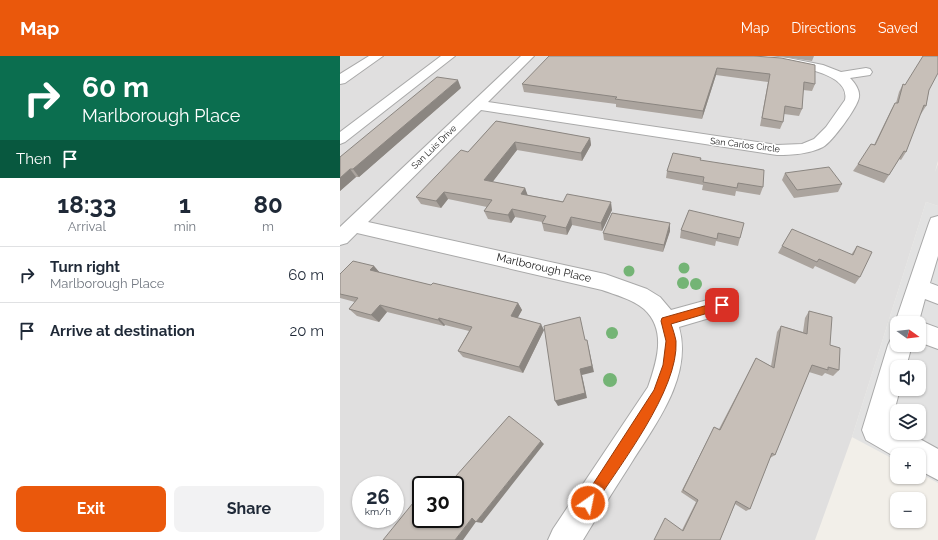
<!DOCTYPE html>
<meta charset="utf-8">
<style>
body{margin:0;font-family:Raleway,sans-serif;background:#f2f2f3;color:#1f2937;height:100vh;display:flex;flex-direction:column;font-size:15px;white-space:nowrap}
*{box-sizing:border-box;margin:0}
p{font-size:13px;color:#747a83}
.icon{flex:none;width:22px;height:22px;fill:none;stroke:currentColor;stroke-width:2;stroke-linecap:round;stroke-linejoin:round}
.map{position:relative;flex:1;overflow:hidden}
.panel{display:flex;flex-direction:column;background:#fff;width:340px}
.panel>*{flex:none}
.hud{background:#0b6e4f;color:#fff;overflow:hidden}
.needle{width:26px;rotate:105deg}
.buttons{position:absolute;left:550px;top:260px;display:grid;gap:8px}
.buttons a{display:grid;place-items:center;width:36px;height:36px;border-radius:8px;background:#fff;box-shadow:0 1px 3px #0004;font-size:20px}
.speed{position:absolute;left:12px;top:420px;display:flex;gap:8px;font-size:20px;font-weight:700;text-align:center}
.speed>*{display:grid;place-content:center;width:52px;height:52px;border-radius:50%;background:#fff;box-shadow:0 1px 3px #0004;line-height:1}
.speed small{font-size:10px;font-weight:400}
.speed .limit{border:2px solid #111;border-radius:6px;background:#fff;color:#111}
.pin{position:absolute;display:grid;place-items:center;width:34px;height:34px;color:#fff;margin:-17px;border-radius:8px;box-shadow:0 2px 6px #0006}
.me{position:absolute;width:44px;margin:-22px;rotate:33deg;stroke-linejoin:round;filter:drop-shadow(0 0 3px #0008)}
.turn{display:flex;align-items:center;gap:14px;height:84px;padding:0 16px;font-size:18px}
.turn .icon{width:52px;height:52px;stroke-width:2.5}
.turn b{display:block;font-size:28px;line-height:34px}
.then{display:flex;align-items:center;height:38px;padding:0 16px;background:#0003;gap:8px;font-size:15px}
.eta{display:flex;justify-content:space-evenly;align-items:center;height:68px;text-align:center}
.eta b{font-size:24px;font-weight:700;line-height:28px}
.button{display:flex;gap:8px;margin-top:auto;padding:8px 16px}
.button a{flex:1;height:46px;border-radius:8px;background:#ea580c;color:#fff;font-size:16px;font-weight:700;line-height:46px;text-align:center}
.button a+a{background:#f2f2f3;color:#1f2937}
ul{padding:0;list-style:none}
li{display:flex;align-items:center;gap:12px;height:56px;padding:0 16px;border-top:1px solid #e0e1e3}
li div{flex:1}
li b{display:block;font-size:15px}
li em{font-style:normal}
header{display:flex;align-items:center;gap:24px;box-sizing:border-box;height:56px;padding:0 20px;background:#ea580c;color:#fff}
header strong{font-size:19px}
nav{display:flex;gap:22px;margin-inline-start:auto;font-size:14px}
main{display:flex;flex:1;min-height:0}
.map>svg:first-child{display:block}
.residential{fill:#e0dfdf;fill-rule:evenodd}
.parking{fill:#e2e2e2;fill-rule:evenodd}
.lines{fill:none;stroke-linecap:round;stroke-linejoin:round}
.minor-casing{stroke:#a9a9a9;stroke-width:2}
.minor{fill:#fff;fill-rule:evenodd}
.tree{fill:#74b475}
.wall{fill:#aba49e}
.shaded-wall{fill:#8b8681}
.building{fill:#c7bfb8;stroke:#8b8681}
.route{fill:#ea580c;stroke:#983908}
.labels{text-anchor:middle;dominant-baseline:central;stroke-width:3;stroke-linejoin:round;paint-order:stroke}
.far-street-label{font-size:9px;fill:#222;stroke:#fff}
.street-label{font-size:11px;fill:#222;stroke:#fff}
</style>
<header>
<strong>Map</strong>
<nav><a>Map</a><a>Directions</a><a>Saved</a></nav>
</header>
<main>
<section class="panel">
<div class="hud">
<div class="turn"><svg class="icon" aria-label="right" viewBox="0 0 24 24"><path d="M7 20v-9h11M14 6l5 5-5 5"/></svg><div><b>60 m</b>Marlborough Place</div></div>
<div class="then">Then<svg class="icon" aria-label="arrive" viewBox="0 0 24 24"><path d="M6 21V4h12l-3 4 3 4H6"/></svg></div>
</div>
<div class="eta">
<div><b>18:33</b><p>Arrival</p></div>
<div><b>1</b><p>min</p></div>
<div><b>80</b><p>m</p></div>
</div>
<ul>
<li><svg class="icon" aria-label="right" viewBox="0 0 24 24"><path d="M7 20v-9h11M14 6l5 5-5 5"/></svg><div><b>Turn right</b><p>Marlborough Place</p></div><em>60 m</em></li>
<li><svg class="icon" aria-label="arrive" viewBox="0 0 24 24"><path d="M6 21V4h12l-3 4 3 4H6"/></svg><div><b>Arrive at destination</b></div><em>20 m</em></li>
</ul>
<div class="button"><a>Exit</a><a>Share</a></div>
</section>
<div class="map">
<svg width="598" height="484" viewBox="0 0 598 484">
<rect width="100%" height="100%" fill="#f2efe9"/>
<path class="residential" d="M0,0h105l-105,79z
M113,0h485v105l-3,11 3,-8v42l-12,-4 -74,235 -37,103h-475v-397zM21,429h34v34h-34zM81,429h34v34h-34z"/>
<path class="parking" d="M586,146l12,4v277l-19,-10v-18h-22v6l-45,-24zM557,267h22v22h-22zM557,311h22v22h-22zM557,355h22v22h-22z"/>
<g class="lines">
<defs>
<path id="minor" d="M29,0h14l-38,27 -5,1v-10z
M101,0h14l-110,86 -5,2v-12z
M181,0h13l-46,46 289,43 25,-1 12,-5 12,-12 19,-27c8,-36 -91,-38 -114,-40l-4,-1 -2,-3h43l20,2 35,7 18,7 25,-4 4,1 2,3 -2,3 -20,3c5,5 10,12 9,19 -1,10 -27,45 -36,50 -14,7 -30,8 -46,8l-296,-45 -113,112 237,52 42,15 13,8 11,13 51,-14 8,2 3,7 -3,7 -51,15c14,50 -24,98 -49,138 -16,25 -32,50 -47,75h-35l5,-11 95,-142c9,-26 19,-57 -4,-78 -12,-10 -28,-14 -42,-19l-245,-57 -10,10 -7,2v-18z
M598,160v40l-8,27 8,3v18l-13,-5 -6,22 19,7v21l-19,-7v-19h-22v3l-2,-3 34,-100 2,-5z
M557,279v10h15l-6,22h-9v22h3l-9,34 6,3v7h12l29,16v31l-19,-10v-15h-22v3l-31,-18 -4,-10 26,-85 4,-8z"/>
</defs>
<use href="#minor" class="minor-casing"/>
<use href="#minor" class="minor"/>
</g>
<g class="tree">
<circle cx="344" cy="212" r="5.5"/>
<circle cx="289" cy="215" r="5.5"/>
<circle cx="343" cy="227" r="6"/>
<circle cx="356" cy="228" r="6"/>
<circle cx="272" cy="277" r="6"/>
<circle cx="270" cy="324" r="7"/>
</g>
<path class="wall" d="M414,0l61,28 -3,7 -9,-1 -1,19 -3,7 -15,-2 -1,8 -3,7 -20,-3 8,-44 -52,-7 -14,44 -86,-12v-3l-92,-12 -2,-8z
M438,0h36l-2,5z
M563,28l26,6 -3,16 -5,8 -1,-1 -14,39 -5,8 -2,-1 -15,24 -31,-12 5,-7 16,-19 17,-35 4,-7h1l3,-11z
M121,32l-102,89h-3l-16,14v-34z
M156,65l94,17 1,7 -9,16 -65,-11 -25,32 33,6 2,7 85,15 -10,21 -30,-6 -5,10 -23,-4 -2,-8v-1l-27,-5 -4,6 -23,-4 -4,-8 3,-4 -39,-8 -7,9 -20,-4 -5,-7 52,-45z
M360,104l63,27 -3,8 -24,-4 -1,5 -33,-6 1,-5 -37,-7 1,-7z
M445,117l57,11 -4,8 -44,6 -12,-18z
M349,154l51,28 -2,8 -22,-5 -1,5 -35,-8 1,-8z
M330,175l-7,21 -59,-12 -1,-7z
M442,190l69,9 6,-9 3,31 -5,7 -40,-18 -2,3 -35,-16z
M34,210l6,7 51,12 87,18 4,7 -5,8 27,12 -21,43 -60,-16 -5,-6 11,-20 -24,-6 -1,1 -57,-14 -8,10 -22,-6 -8,-7 6,-7 -15,-4v-24z
M469,255l21,34 9,25 -6,6 -8,-3 -3,3 -13,-4 -34,83 -5,3 -20,51 -4,2 -11,-7 -15,36 -38,-10 14,-28 -15,-10 31,-61 2,-4 5,2 37,-71 15,8 6,-34 4,-6 22,6 2,-14z"/>
<path class="shaded-wall" d="M377,12l-1,7 -14,44 1,-8z
M118,24l3,8 -102,89 -6,-8z
M250,82l1,7 -9,16 -1,-8z
M175,86l2,8 -29,38 -4,-8z
M10,113l6,8 -16,14v-13z
M185,132l3,8 -7,-2z
M104,136l4,7 -7,9 -5,-7z
M271,146l1,8 -10,21 -1,-8z
M172,153l3,8 -4,6 -3,-8z
M231,161l1,8 -5,10 -1,-7z
M330,167v8l-7,21 1,-7z
M34,210l6,7 -10,-3z
M178,247l4,7 -7,13 -4,-7z
M40,249l7,7 -8,10 -8,-7z
M99,262l6,7 -1,1 -6,-6z
M201,268l3,6 -21,43 -4,-6z
M247,284l7,32 -12,3 5,23 -29,8 -3,-5 25,-32z
M201,385l3,3 -62,79 -6,-1z
M73,447l8,2v5z
M132,462l6,1 -15,21h-8z"/>
<path class="building" d="M209,0h205l27,2 34,7v19l-11,-2 -2,27 -17,-3 -2,16 -21,-4 8,-44 -53,-6 -14,43 -88,-12 2,-2 -95,-13z
M583,0h15v17l-9,17 -3,16 -2,-1 -18,47 -2,-1 -15,24 -31,-11 13,-20 4,1 20,-42h3l5,-19 2,1z
M97,21l21,3 -105,89h-3l-10,9v-21z
M156,65l94,17 -9,15 -66,-11 -31,38 41,8 -4,6 42,8 4,-8 44,8 -10,21 -30,-6 -5,11 -24,-5 4,-7 -34,-7 -4,6 -24,-4 8,-11 -48,-8 -8,9 -20,-4 45,-47 7,2z
M333,97l28,5 -1,2 64,10 -1,17 -25,-4 -1,5 -34,-6 1,-5 -37,-6z
M489,111l13,17 -45,6 -12,-17z
M349,154l55,13 -4,15 -22,-5 -1,6 -36,-9z
M272,157l58,10 -6,22 -61,-12z
M452,173l61,26 4,-9 15,6 -12,25 -41,-18 -2,3 -35,-16z
M13,205l21,5 -4,4 61,15 2,-2 85,20 -7,13 30,8 -22,43 -61,-16 14,-24 -33,-9 -1,2 -58,-15 -9,10 -22,-6 9,-11 -18,-4v-20z
M469,255l23,6 -2,28 10,3 -1,22 -11,-3v3l-16,-5 -37,90 -3,-2 -22,56 -14,-8 -16,39h-66l11,-22 18,13 15,-31 -15,-10 31,-63 6,3 36,-72 18,10 7,-42 26,8z
M240,261l5,23h2l5,26 -12,3 5,24 -30,8 -11,-75z
M169,360l32,25 -65,81 -4,-4 -17,22h-72l30,-37 8,7v9h34v-34h-7z"/>
<path class="route" d="M382,245l3,1 2,3 -2,3 -54,16c2,5 4,12 5,17 3,49 -57,125 -83,166l-5,2 -4,-2 -2,-4 2,-5 70,-108 9,-25 3,-24 -5,-20 1,-3z"/>
<g class="labels">
<g class="far-street-label">
<text transform="translate(405 89) rotate(7)">San Carlos Circle</text>
<text transform="translate(94 91) rotate(-44)">San Luis Drive</text>
</g>
<g class="street-label">
<text transform="translate(204 212) rotate(13)">Marlborough Place</text>
</g>
</g>
</svg>
<div class="buttons">
<a><svg class="needle" viewBox="-14 -14 28 28"><path d="M0-13l5 13h-10z" fill="#e53935"/><path d="M0 13l5-13h-10z" fill="#747a83"/></svg></a>
<a><svg class="icon" aria-label="sound" viewBox="0 0 24 24"><path d="M4 9h4l5-4v14l-5-4H4zM17 9q2 3 0 6"/></svg></a>
<a><svg class="icon" aria-label="layers" viewBox="0 0 24 24"><path d="M12 4l9 5-9 5-9-5zM3 14l9 5 9-5"/></svg></a>
<a>+</a>
<a>−</a>
</div>
<div class="speed"><div>26<small>km/h</small></div><div class="limit">30</div></div>
<div class="pin" style="left:382px;top:249px;background:#d93025"><svg class="icon" aria-label="arrive" viewBox="0 0 24 24"><path d="M6 21V4h12l-3 4 3 4H6"/></svg></div>
<svg class="me" style="left:248px;top:447px" viewBox="-20 -20 40 40"><circle r="17" fill="#ea580c" stroke="#fff" stroke-width="3"/><path d="M0-11L8 9 0 5-8 9z" fill="#fff"/></svg>
</div>
</main>
